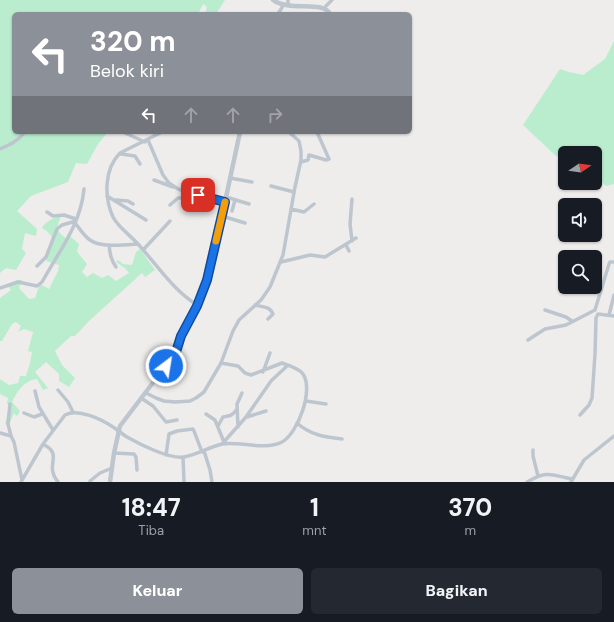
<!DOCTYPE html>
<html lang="id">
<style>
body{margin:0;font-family:"DM Sans",sans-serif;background:#242831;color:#f1f3f6;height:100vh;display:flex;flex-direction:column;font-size:15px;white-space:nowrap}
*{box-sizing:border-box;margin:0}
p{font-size:13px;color:#9ea1a6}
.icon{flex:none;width:22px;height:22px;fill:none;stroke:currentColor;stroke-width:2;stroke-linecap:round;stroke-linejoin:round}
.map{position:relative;height:482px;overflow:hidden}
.panel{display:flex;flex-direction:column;background:#171b24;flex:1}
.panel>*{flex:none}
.banner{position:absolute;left:12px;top:12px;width:400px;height:122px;border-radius:6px;box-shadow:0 1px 3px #0004;background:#8c9099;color:#fff;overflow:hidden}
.needle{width:26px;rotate:77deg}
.fabs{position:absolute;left:558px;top:146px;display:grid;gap:8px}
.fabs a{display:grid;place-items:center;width:44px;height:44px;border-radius:6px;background:#171b24;box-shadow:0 1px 3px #0004;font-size:20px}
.pin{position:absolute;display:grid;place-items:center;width:34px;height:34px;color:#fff;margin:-17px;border-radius:8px;box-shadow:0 2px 6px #0006}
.me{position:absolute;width:44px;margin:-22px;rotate:31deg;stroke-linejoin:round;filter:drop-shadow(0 0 3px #0008)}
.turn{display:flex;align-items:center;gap:14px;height:84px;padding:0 12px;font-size:18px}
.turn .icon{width:52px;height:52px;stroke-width:2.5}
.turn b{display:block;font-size:28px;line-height:34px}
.lanes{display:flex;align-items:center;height:38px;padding:0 12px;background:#0003;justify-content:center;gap:20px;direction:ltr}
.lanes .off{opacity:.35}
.eta{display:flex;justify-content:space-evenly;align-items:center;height:68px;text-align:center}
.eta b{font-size:24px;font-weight:800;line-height:28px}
.primary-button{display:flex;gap:8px;margin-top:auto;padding:8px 12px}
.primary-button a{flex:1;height:46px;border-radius:6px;background:#8c9099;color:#fff;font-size:16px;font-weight:800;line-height:46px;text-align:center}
.primary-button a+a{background:#242831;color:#f1f3f6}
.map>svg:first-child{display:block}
.green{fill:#b9edcd}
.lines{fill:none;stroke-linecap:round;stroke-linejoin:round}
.minor{stroke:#bdc6ce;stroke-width:3.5}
.tertiary{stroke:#bdc6ce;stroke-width:4.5}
.route-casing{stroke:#114b97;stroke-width:10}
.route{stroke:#1a73e8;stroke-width:7}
.slow{stroke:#f59e0b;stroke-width:7}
</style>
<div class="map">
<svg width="614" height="482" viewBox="0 0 614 482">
<rect width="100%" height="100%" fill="#efecec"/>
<path class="green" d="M0,0h225l-9,14h-11l2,-7 -4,-3 -5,10h-184v118h94l-10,12 -11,20 -11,-1 -8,19 -37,14 -14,15 20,18 -1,7 -11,-3 -3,16 4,4 -10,17 -10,-2 -6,5z
M614,41v143l-8,2 -11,-10v-23h-30v2l-9,1 -33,-31 37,-56 9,3 14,3 22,-16z
M61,216c-5,13 -5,15 6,23l4,-2 8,7 -2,8 10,12 -5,8 5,5 6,-4 9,5 6,-3 8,6 13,-8 -4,-5 -9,-6 2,-2 5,4 9,1 4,-13 4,-3 15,21 -10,7 -3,-4 -53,48 -14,15h-4l-16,15 7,14 13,13 -6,9 -10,-6v-7l-13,-12 -11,10 13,16 -5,2 -6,-11c-12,1 -20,12 -25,23l8,9 -3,5 -3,-3 -5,12 -4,-1 5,-19 -3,-1 1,-6 -8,-4v-15l9,6 9,-2 2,-7h6l4,-13 2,-11 -4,-1 5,-19 -9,-3 -6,3 3,-6 -5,-4 -4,2 -10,17h-2v-43l11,-8 -4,-5 10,-5h5l-3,8 10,11 6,-1 5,-14 9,5 9,-18 1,-6 -13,-4 6,-24 -5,-6 -5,-3c3,-7 12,-10 19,-12z"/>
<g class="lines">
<path class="minor" d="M288,4v-4
M326,6l6,-6
M278,14l6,-10
M148,132l10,1
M162,132l-42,21c-16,16 -16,44 -7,64 5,10 17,18 25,27 19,21 35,46 59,61
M125,133l20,9
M148,140l15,35 6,8 9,6 12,4 35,9
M0,149c10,-4 18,-8 25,-17
M121,154l14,2 5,8
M301,162l7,-2 1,-5 17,5 3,-1 -12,-27
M230,178l22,4
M154,180l19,7
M271,186l23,6
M107,196l39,24
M226,197l23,7
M352,199l-2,25 2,17
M116,200l12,1 5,3
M170,205l8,-7h13l7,-3
M291,209l13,3 10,-8
M232,211l3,-11
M47,212l6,4 11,-1 12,4
M222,216l23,7
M75,223c5,6 9,13 15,17 11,8 35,5 48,4
M109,245c1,9 2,15 7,22
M346,245l3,6
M143,250l27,-29
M281,262l29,-7 15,2 31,-19
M37,266l9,-9 11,-28 5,-4 14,-4
M0,288l18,-6 19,4 5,-4c16,-29 39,-58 42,-93
M255,305c7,2 15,1 18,9l-5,5
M545,310l21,7 6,4
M609,315l5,-20
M528,340l17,-11 21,-4 29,-15 14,-46 1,-2h4
M263,372l7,-19
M58,390l10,12 5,10
M35,391l4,16 14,23
M146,393l10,5 8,3 11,1 15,-1 6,-3 8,-6 17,-29 12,-32 6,-11 22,-20 9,-13 13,-32 12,-68 6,-27v-9l-2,-10 -10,-9
M141,398l12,8 13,16 11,-2
M306,401l20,3
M10,404l-2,20 3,12
M24,413l10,4 8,-3
M206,414l9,6 9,22
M580,415l9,-10 3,-7 3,-44 1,-36 2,-4 16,2
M247,417l19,-6
M297,423c13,12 28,14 45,16
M218,426l5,-9c7,-1 9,-1 14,-8
M238,427l-1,-23 5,-11
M0,433l11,3 3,6 8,38
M43,444c3,2 7,4 8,6 7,8 -5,18 7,32
M222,444l24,-27 25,-36 16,-15
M533,450v6l5,20
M204,451l6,19 2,12
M114,453l20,1 2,3 1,13
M166,455l3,-21 8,-3 16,-2 1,2 8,21
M183,457l1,25
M90,481l10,-8 12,-5
M21,482l22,-38 22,-29c13,-7 36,4 48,12 5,3 9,7 14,10 14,8 42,22 57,20 13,-2 25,-10 38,-13 18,-3 42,7 60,-2 16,-9 32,-52 21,-68 -3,-5 -15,-9 -21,-11l-31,12 -6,-2 -7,-7 -17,-3
M527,482c21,-12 24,-7 45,-3
M571,482l13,-22 30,-24"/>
<path class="tertiary" d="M273,0c16,12 51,0 57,14
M110,482l4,-29 6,-27 51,-67 26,-54 10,-25 18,-78 15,-70"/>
</g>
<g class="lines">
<defs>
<path id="route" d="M166,366l10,-14 5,-16 16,-30 10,-26 18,-78 -27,-7"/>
</defs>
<use href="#route" class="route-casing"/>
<use href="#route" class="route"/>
<path class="slow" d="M216,241l9,-39"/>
</g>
</svg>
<div class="fabs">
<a><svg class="needle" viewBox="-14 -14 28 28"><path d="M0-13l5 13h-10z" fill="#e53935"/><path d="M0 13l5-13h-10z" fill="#9ea1a6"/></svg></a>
<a><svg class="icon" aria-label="sound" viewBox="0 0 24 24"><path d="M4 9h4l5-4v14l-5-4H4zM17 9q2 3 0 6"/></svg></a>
<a><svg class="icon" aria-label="search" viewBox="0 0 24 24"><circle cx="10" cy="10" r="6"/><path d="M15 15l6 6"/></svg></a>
</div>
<div class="pin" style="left:198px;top:195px;background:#d93025"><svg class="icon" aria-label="arrive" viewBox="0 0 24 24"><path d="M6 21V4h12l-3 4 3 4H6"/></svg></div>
<svg class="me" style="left:166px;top:366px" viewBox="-20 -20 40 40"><circle r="17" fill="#1a73e8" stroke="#fff" stroke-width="3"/><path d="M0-11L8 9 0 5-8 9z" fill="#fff"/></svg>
<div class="banner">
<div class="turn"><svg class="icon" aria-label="left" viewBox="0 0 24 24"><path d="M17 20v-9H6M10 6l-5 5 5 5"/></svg><div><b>320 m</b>Belok kiri</div></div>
<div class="lanes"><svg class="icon" aria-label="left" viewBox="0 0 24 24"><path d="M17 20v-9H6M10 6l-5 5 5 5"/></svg><svg class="icon off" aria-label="ahead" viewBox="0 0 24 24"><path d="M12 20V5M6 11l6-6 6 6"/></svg><svg class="icon off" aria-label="ahead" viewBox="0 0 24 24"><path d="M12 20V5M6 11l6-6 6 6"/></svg><svg class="icon off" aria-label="right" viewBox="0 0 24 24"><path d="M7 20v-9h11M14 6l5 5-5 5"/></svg></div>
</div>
</div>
<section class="panel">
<div class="eta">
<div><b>18:47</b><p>Tiba</p></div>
<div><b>1</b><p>mnt</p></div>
<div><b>370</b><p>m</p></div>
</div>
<div class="primary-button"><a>Keluar</a><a>Bagikan</a></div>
</section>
